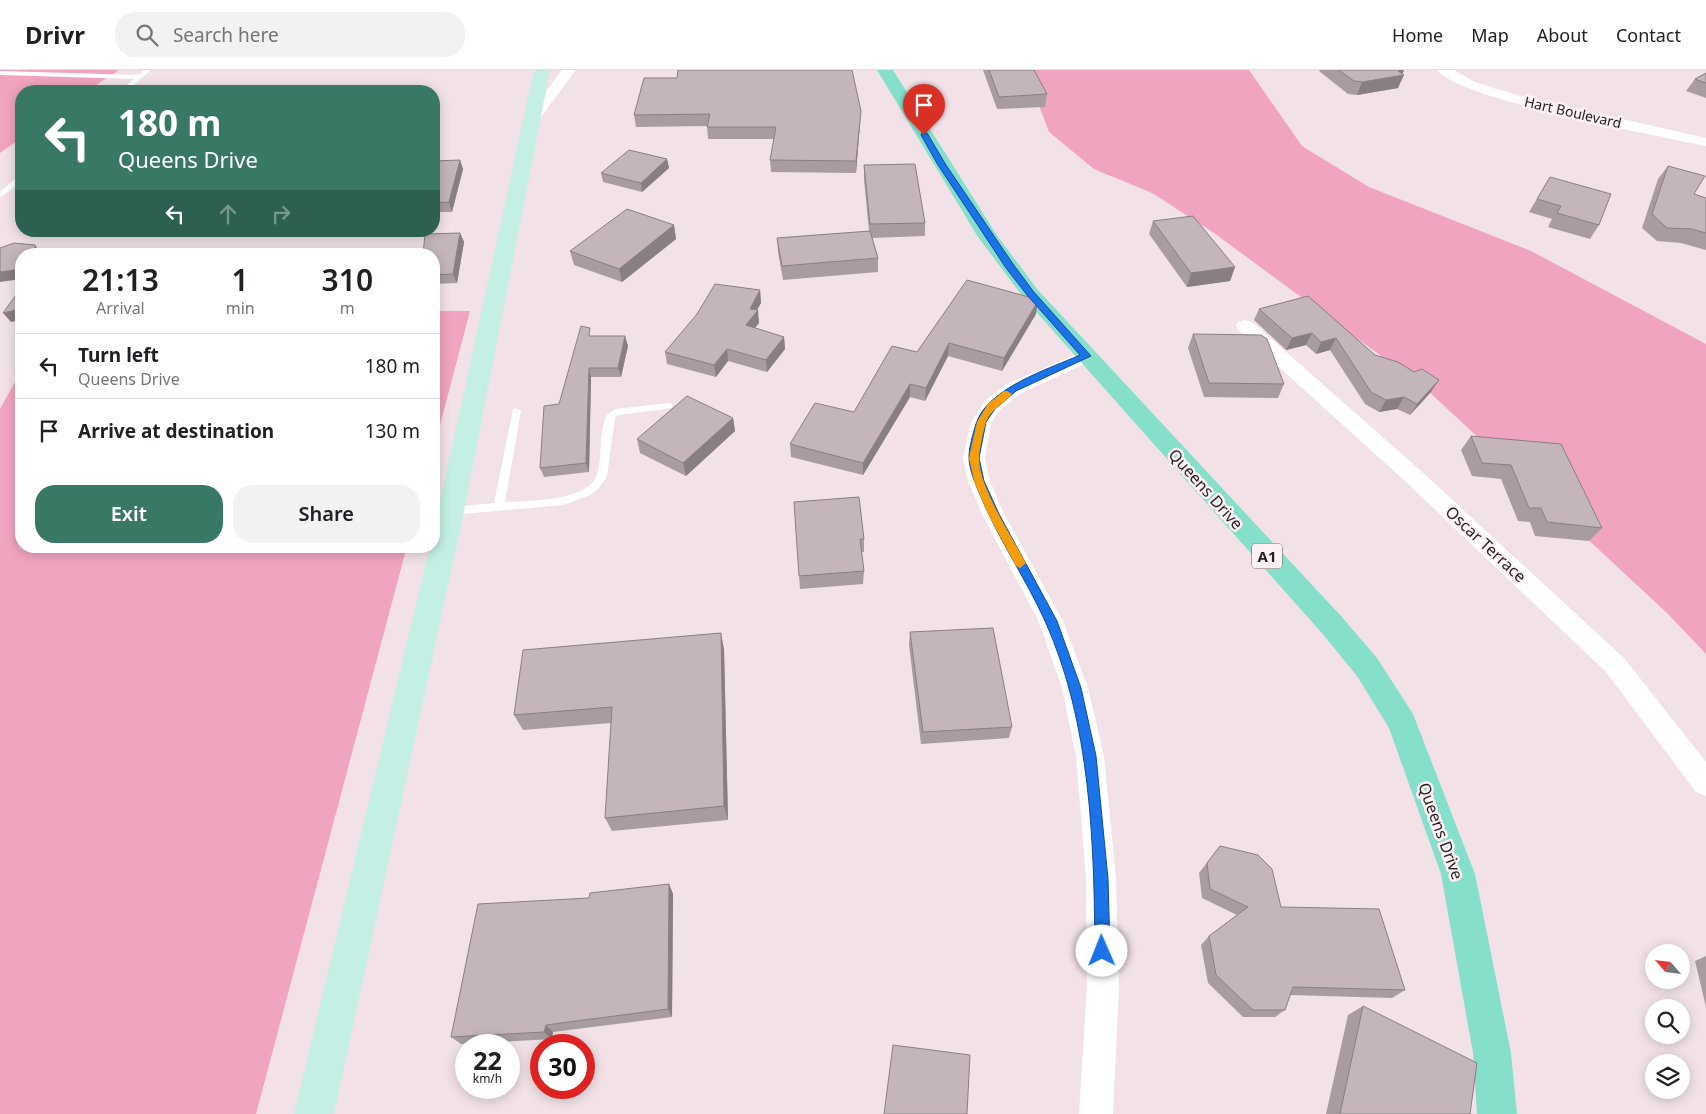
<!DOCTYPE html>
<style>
body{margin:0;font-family:"Noto Sans",sans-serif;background:#f2f2f2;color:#202124;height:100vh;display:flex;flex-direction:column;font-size:19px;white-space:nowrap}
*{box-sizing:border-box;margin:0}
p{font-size:16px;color:#757577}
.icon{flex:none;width:28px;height:28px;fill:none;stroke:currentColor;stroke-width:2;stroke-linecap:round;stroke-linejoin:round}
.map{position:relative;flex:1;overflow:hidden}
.side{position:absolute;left:15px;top:178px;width:425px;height:305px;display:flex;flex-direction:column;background:#fff;border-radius:20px;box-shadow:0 2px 12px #0003}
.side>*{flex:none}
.guide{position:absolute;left:15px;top:15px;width:425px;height:152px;border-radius:20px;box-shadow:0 2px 12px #0003;background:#387865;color:#fff;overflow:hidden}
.needle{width:32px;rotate:298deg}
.controls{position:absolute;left:1645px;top:874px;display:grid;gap:10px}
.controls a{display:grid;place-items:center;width:45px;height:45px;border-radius:50%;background:#fff;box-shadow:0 2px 12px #0003;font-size:25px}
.speed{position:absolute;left:455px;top:964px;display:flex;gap:10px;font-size:25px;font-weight:700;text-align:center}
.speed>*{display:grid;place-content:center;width:65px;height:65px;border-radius:50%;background:#fff;box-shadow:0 2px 12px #0003;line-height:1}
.speed small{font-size:12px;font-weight:400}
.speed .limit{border:8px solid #d22;background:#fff;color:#111}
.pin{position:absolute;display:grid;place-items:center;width:42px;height:42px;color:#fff;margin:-51px -21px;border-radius:50% 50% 50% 0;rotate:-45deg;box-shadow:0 0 5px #0007}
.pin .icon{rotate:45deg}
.me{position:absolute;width:55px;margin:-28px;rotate:359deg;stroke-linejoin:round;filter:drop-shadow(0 0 4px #0008)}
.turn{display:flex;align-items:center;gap:18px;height:105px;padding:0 20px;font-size:22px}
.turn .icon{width:65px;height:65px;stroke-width:2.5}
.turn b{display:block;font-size:35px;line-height:42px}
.lanes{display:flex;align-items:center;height:48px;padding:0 20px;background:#0003;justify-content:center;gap:25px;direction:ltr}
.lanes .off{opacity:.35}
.eta{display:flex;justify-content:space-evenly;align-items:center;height:85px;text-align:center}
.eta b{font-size:30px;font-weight:600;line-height:35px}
.cta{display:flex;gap:10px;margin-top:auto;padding:10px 20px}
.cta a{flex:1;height:58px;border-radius:20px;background:#387865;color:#fff;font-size:20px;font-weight:600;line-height:58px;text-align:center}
.cta a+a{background:#f2f2f2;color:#202124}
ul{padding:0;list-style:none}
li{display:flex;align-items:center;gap:15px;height:65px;padding:0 20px;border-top:1px solid #e0e0e0}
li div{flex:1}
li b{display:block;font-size:19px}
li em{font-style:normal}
header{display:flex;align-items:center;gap:30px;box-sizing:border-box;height:70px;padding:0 25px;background:#fff;border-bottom:1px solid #e0e0e0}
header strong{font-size:24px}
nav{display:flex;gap:28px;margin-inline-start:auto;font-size:18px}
.search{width:350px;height:45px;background:#f2f2f2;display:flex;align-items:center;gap:12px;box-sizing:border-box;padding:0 18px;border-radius:20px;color:#757577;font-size:19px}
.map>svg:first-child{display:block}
.green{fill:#f1a4c0}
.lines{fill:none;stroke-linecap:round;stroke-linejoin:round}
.service{fill:#fff;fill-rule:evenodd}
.minor{fill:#fff;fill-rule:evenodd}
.secondary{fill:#c3efe4;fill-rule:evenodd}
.primary{fill:#86dfca;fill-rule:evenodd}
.wall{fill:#a99ca0}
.shaded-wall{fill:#897f82}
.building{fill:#c4b5ba;stroke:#897f82}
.route{fill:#1a73e8;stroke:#114b97}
.slow{fill:#f59e0b}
.labels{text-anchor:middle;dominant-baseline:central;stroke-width:5;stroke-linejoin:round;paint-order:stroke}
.far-street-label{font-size:14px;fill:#251f21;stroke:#fdf1f5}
.shield{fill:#fdf1f5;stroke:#665e61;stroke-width:1}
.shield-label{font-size:15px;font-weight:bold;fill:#251f21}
.street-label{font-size:16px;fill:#251f21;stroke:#fdf1f5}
</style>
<header>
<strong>Drivr</strong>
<div class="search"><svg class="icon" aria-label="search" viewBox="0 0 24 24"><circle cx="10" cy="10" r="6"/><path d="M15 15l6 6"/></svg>Search here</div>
<nav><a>Home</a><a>Map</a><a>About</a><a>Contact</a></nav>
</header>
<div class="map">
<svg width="1706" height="1044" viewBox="0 0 1706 1044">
<rect width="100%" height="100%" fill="#f2e2e7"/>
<path class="green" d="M0,0h119l-32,21h-66v47l-21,15z
M1009,0h240l53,76 67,41 162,64 175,93v310l-39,-41 -241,-224 -212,-156 -62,-40 -58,-24 -45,-37 -18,-48z
M434,241h36l-36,137z
M21,310v166h386l-151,568h-256v-705l15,-27z"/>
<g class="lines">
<path class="service" d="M144,0h7l-24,21h-7l14,-12 -134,-4v-4l138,4z
M18,106h3v6l-21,16v-6z
M669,333l3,1v4l-54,7 -3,3 -8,58 -8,12 -9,7 -26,10 -113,10 -5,-4 5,-4 43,-4 19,-94 3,-1 5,3 -16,91c22,-1 84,-1 92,-27 6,-19 1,-42 10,-60l8,-6z"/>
<path class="minor" d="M562,0h14l-39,52h-10l-2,-3z
M1437,0h17l21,12 42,13 189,43v8c-46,-10 -246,-46 -269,-76z
M1245,250l7,2 169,149 203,187 82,104v34l-10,-4 -90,-120 -201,-191 -167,-151 -2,-4 2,-4z
M1086,280l7,2 3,4 -3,4 -73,34 -21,17 -8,12 -6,35 5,23 14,33 59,107 25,67 16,68 12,123 3,108 -6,127h-34l8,-127 -1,-108 -10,-123 -14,-68 -23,-66 -57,-108 -14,-33 -5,-23 8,-36 14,-21 21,-17z"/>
<path class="secondary" d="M534,0h16l-86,441 -130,603h-40l136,-568h4v-16z"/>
<path class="primary" d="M877,0h16l103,164 41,55 304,327 36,42 36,56 62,160 36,179 6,61h-40l-4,-61 -32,-179 -52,-146 -32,-52 -36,-44 -298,-335 -45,-60z"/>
</g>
<path class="wall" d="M983,0h51l13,24 -2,13 -48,2z
M1320,0h84l-6,18 -41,7 -9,-1 -29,-23z
M1706,3v25l-20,-7 9,-12z
M644,8l216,45 -4,50 -85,-1 -1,-12 4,-21h-66l-1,-13 -71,1 -2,-12z
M667,89l2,9 -27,24 -39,-10 -2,-9z
M460,90l3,9 -11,43h-18v-51z
M864,95l61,58v13l-53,2 6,20v14l-95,8 -5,-28 -1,-14 92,-7 -5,-52z
M1668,96l26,28 12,4v52l-25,-7 -24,-2 -15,-13 16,-49z
M1550,107l49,48 -9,14 -42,-12 4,-8 -23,-7z
M1153,151l82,46 -5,14 -43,6 -38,-53z
M674,155l2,14 -54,43 -48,-17 -4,-14z
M460,163l4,9 -7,41 -23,1v-30z
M760,220l1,13 -4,7 2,13 -4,5 29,9 1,12 -18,23 -39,-11 -12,16 -49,-13 -2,-12z
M1308,226l67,59 56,37 -21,23 -13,-6 -18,3 -14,-8 -35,-54 -14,4 -10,-9 -20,5 -32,-30 5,-11z
M1036,244l-34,57 -54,-15 -23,45 -15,-4 -47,78 -72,-18 -1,-13 64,-32 63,-60z
M1193,264l91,50 -6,14 -74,-1 -16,-49z
M592,266h33l3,10 -7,31h-30l-2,95 -45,5 -4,-9z
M733,348l2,13 -49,45 -46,-23 -3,-14z
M1471,366l131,92 -13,13 -54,-5 -5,-14 -12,-1 -17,-42 -29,-3 -11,-26z
M794,432l70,37v13h-3l3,19 -1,13 -63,5z
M910,562l102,95 -3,11 -88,6 -12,-99z
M724,579l4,171 -116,11 -7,-13 6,-95 -88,7 -9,-15z
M1220,776l61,61 124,83 -13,8 -102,-3 -5,15 -10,7h-32l-35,-34 -7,-38 8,-9 28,-21 -35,-17 -3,-25z
M669,814l4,10 -1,123 -119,15 -1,7 -91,5 -10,-7 138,-139z
M1706,886v51l-11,-46z
M1363,936l107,108h-144l22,-99z"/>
<path class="shaded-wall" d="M1404,0l-3,6 3,-1 -6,13 -41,7 5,-13 36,-11z
M861,41l-1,12 -4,50v-12z
M667,89l2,9 -27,24 -1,-9z
M460,90l3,9 -11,43 -3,-10z
M674,155l2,14 -54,43 -3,-13z
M460,163l4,9 -7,41 -4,-9z
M35,175l6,9h-6z
M1235,197l-5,14 -43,6 4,-14z
M21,199v10l-21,3v-10z
M760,220l1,13 -6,10 3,-3 1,13 -12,14 -1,-12 4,-16z
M1038,231l-2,13 -34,57 2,-13z
M21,239v11l-10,2 -8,-9z
M1312,263l-6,12 -20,5 6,-12z
M625,266l3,10 -7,31 -3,-9z
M784,267l1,12 -18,23 -1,-12z
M1336,268l-6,12 -14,4 5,-12z
M949,273l-1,13 -23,45 1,-13z
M727,279l1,12 -12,16 -2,-12z
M589,298l2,9 -2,95 -3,-9z
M1439,310l-8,12 -21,23 7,-11z
M910,314v13l-47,78v-12z
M1404,327l-7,12 -18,3 7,-12z
M733,348l2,13 -49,45 -3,-13z
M721,563l3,16 4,171 -4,-14z
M669,814l4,10 -1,123 -4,-8z
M546,955l7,7 -1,7 -8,-7z"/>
<path class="building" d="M678,0h174l9,41 -5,50 -86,-1 6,-33h-69l3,-13 -76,1 10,-37h33z
M989,0h45l13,24 -48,3z
M1339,0h64l-5,1 6,4 -42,7 -8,-1z
M1706,3v10l-11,-4z
M629,80l38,9 -26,24 -40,-10z
M460,90l-11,42 -15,1v-42z
M915,94l10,59 -55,1 -6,-59z
M1668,96l37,10 -11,18 12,4v35l-14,-4 -25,-1 -15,-14z
M1550,107l61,17 -12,31 -42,-12 4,-7 -24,-7z
M627,139l47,16 -55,44 -49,-18z
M1193,146l42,51 -44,6 -38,-52z
M870,161l8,27 -96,8 -5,-28z
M460,163l-7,41 -19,1v-21h-11l2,-20z
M14,173l21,2v9h-14v15l-21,3v-24z
M967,210l69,19 2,2 -34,57 -55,-15 -23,45 -16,-4 -47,79 -73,-19 25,-41 39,9 38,-66 25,6z
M715,214l45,6 -10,19 8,1 -12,15 38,12 -18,23 -39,-11 -13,16 -49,-13 32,-38z
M21,218v21l-18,4z
M1308,226l67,59 23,7 16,10 8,-3 17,11 -22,24 -13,-7 -18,3 -15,-8 -35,-54 -15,4 -9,-9 -20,5 -33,-29z
M581,256l9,2 -1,8h36l-7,32h-29l-3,95 -46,5 4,-62 15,-2z
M1193,264l68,1 6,4 17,45 -75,-1z
M687,326l46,22 -50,45 -46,-24z
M1471,366l90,8 41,84 -55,-6 -6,-14h-12l-18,-43 -29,-2z
M859,427l5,42h-4l4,32 -65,5 -5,-74z
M993,558l19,99 -89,5 -13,-100z
M721,563l3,173 -119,12 7,-111 -98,8 9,-65z
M1220,776l38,9 14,14 9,38 98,2 26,81 -112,-3 -8,23h-32l-37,-35 -7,-39 39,-29 -38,-18 -3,-26z
M669,814l-1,125 -122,16 -2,7 -93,5 27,-133 111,-6 1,-5z
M1363,936l114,57 -7,51h-130z
M893,975l77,10 -3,59h-83z"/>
<path class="route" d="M922,63h5l19,32 67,99 20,27 58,65 -75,35 -21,18 -9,13 -7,36 5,23 15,33 58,107 24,67 15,68 12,123 2,72 -3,5 -5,2 -5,-2 -2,-5c-1,-110 -4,-228 -50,-330 -19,-42 -46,-81 -64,-124 -5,-12 -12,-27 -12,-40 0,-10 4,-23 7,-33 11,-36 73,-55 104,-69l-53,-60 -21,-27 -68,-103 -17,-30z"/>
<path class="slow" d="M1004,321h3l5,3c-8,10 -21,15 -26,28 -3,10 -6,25 -7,35 -1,29 33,80 47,106l-6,5 -4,-2 -28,-52 -14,-33 -5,-23 8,-36 11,-18z"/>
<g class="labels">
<g class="far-street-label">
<text transform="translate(1573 42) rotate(13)">Hart Boulevard</text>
</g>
<rect class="shield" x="1252" y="473.5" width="30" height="25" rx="4"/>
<g class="shield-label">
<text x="1267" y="486">A1</text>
</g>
<g class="street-label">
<text transform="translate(1206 419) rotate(48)">Queens Drive</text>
<text transform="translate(1486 474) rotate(43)">Oscar Terrace</text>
<text transform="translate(1441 761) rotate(70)">Queens Drive</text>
</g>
</g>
</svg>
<div class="controls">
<a><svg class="needle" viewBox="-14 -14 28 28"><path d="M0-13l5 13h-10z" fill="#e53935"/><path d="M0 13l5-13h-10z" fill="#757577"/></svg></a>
<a><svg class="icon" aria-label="search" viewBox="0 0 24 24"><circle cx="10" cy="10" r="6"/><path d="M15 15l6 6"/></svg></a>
<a><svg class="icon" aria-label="layers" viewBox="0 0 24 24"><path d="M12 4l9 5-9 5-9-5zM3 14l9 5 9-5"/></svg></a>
</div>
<div class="speed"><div>22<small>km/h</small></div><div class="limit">30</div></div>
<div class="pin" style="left:924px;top:65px;background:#d93025"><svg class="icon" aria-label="arrive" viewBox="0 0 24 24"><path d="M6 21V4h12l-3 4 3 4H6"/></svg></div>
<svg class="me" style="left:1102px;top:881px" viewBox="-20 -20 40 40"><circle r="19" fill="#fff"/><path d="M0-13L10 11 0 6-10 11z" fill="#1a73e8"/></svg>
<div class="guide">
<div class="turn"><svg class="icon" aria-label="left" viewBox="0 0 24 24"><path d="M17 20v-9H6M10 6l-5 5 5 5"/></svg><div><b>180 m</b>Queens Drive</div></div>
<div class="lanes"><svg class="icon" aria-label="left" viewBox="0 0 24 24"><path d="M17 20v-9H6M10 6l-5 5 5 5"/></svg><svg class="icon off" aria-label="ahead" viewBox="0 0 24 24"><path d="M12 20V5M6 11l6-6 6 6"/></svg><svg class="icon off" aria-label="right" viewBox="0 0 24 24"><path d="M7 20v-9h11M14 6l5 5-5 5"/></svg></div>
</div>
<section class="side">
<div class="eta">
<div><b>21:13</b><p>Arrival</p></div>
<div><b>1</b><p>min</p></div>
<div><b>310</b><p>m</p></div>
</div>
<ul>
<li><svg class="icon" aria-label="left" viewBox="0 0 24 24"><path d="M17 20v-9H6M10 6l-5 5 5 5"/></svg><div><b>Turn left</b><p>Queens Drive</p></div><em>180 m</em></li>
<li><svg class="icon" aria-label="arrive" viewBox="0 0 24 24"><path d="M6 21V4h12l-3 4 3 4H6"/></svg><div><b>Arrive at destination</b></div><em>130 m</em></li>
</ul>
<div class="cta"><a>Exit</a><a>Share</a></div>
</section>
</div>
